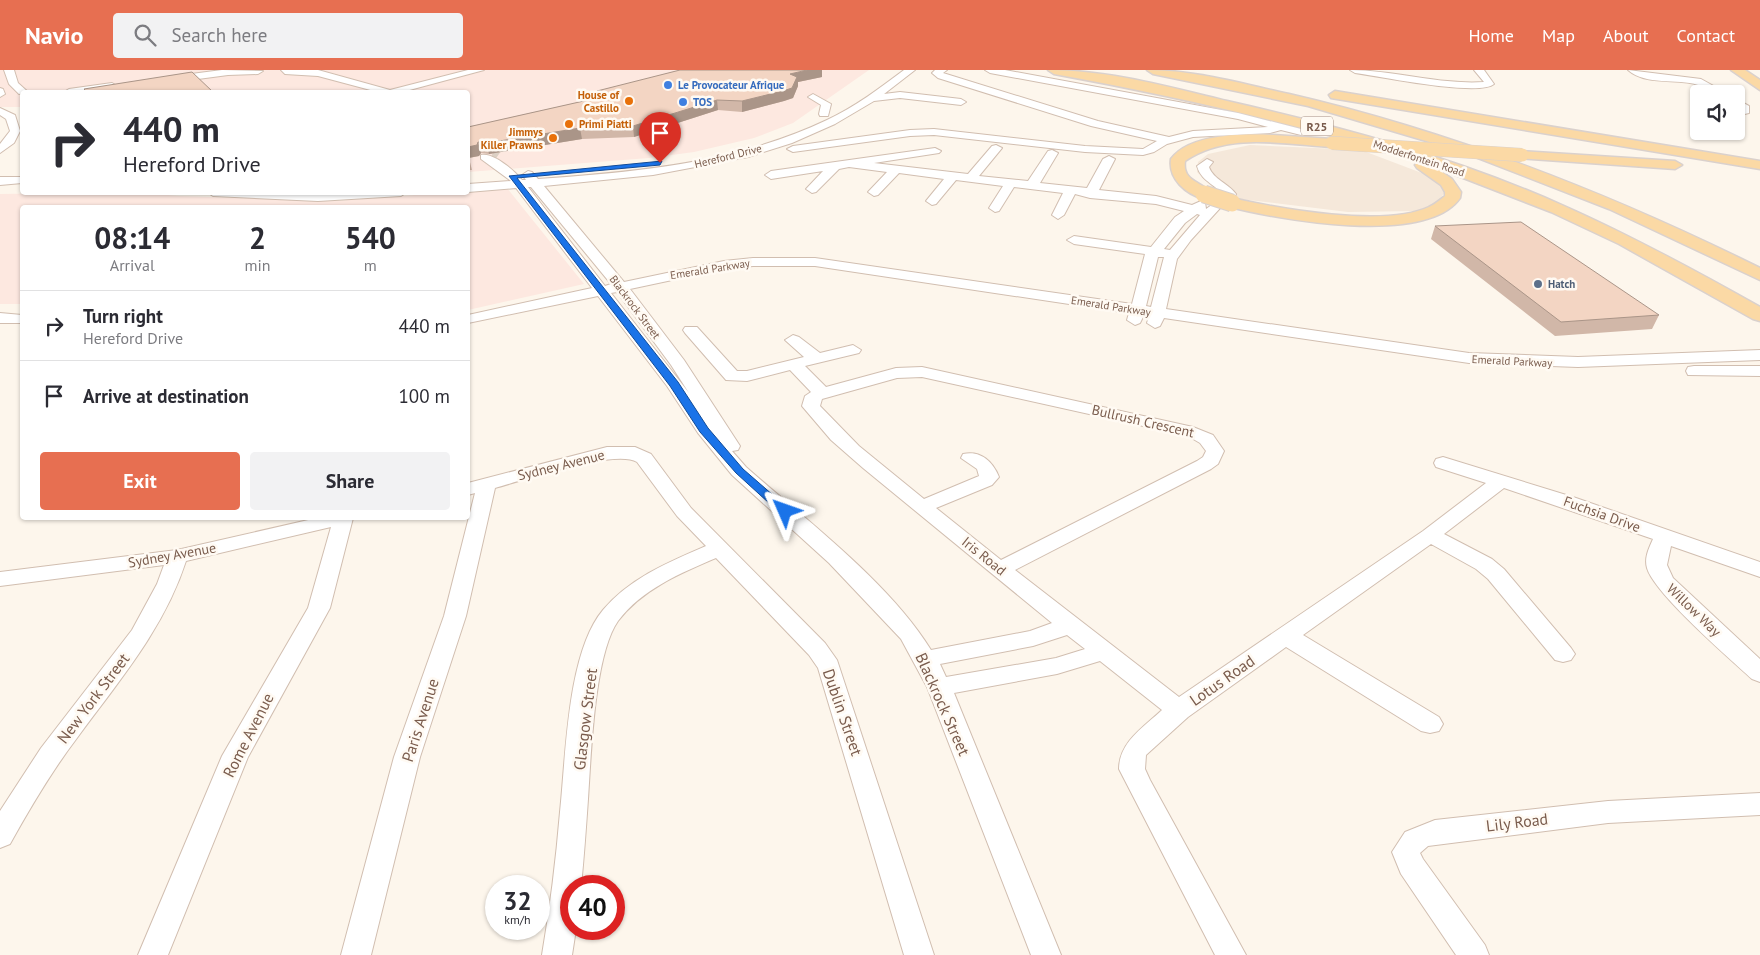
<!DOCTYPE html>
<style>
body{margin:0;font-family:"PT Sans",sans-serif;background:#f2f2f3;color:#2b2b33;height:100vh;display:flex;flex-direction:column;font-size:19px;white-space:nowrap}
*{box-sizing:border-box;margin:0}
p{font-size:16px;color:#7c7c81}
.icon{flex:none;width:28px;height:28px;fill:none;stroke:currentColor;stroke-width:2;stroke-linecap:round;stroke-linejoin:round}
.map{position:relative;flex:1;overflow:hidden}
.drawer{position:absolute;left:20px;top:135px;width:450px;height:315px;display:flex;flex-direction:column;background:#fff;border-radius:5px;box-shadow:0 1px 4px #0004}
.drawer>*{flex:none}
.hud{position:absolute;left:20px;top:20px;width:450px;height:105px;border-radius:5px;box-shadow:0 1px 4px #0004;background:#fff;color:#2b2b33;overflow:hidden}
.buttons{position:absolute;left:1690px;top:15px;display:grid;gap:10px}
.buttons a{display:grid;place-items:center;width:55px;height:55px;border-radius:5px;background:#fff;box-shadow:0 1px 4px #0004;font-size:25px}
.speed{position:absolute;left:485px;top:805px;display:flex;gap:10px;font-size:25px;font-weight:700;text-align:center}
.speed>*{display:grid;place-content:center;width:65px;height:65px;border-radius:50%;background:#fff;box-shadow:0 1px 4px #0004;line-height:1}
.speed small{font-size:12px;font-weight:400}
.speed .limit{border:8px solid #d22;background:#fff;color:#111}
.pin{position:absolute;display:grid;place-items:center;width:42px;height:42px;color:#fff;margin:-51px -21px;border-radius:50% 50% 50% 0;rotate:-45deg;box-shadow:0 0 5px #0007}
.pin .icon{rotate:45deg}
.me{position:absolute;width:55px;margin:-28px;rotate:313deg;stroke-linejoin:round;filter:drop-shadow(0 0 4px #0008)}
.turn{display:flex;align-items:center;gap:18px;height:105px;padding:0 20px;font-size:22px}
.turn .icon{width:65px;height:65px;stroke-width:2.5}
.turn b{display:block;font-size:35px;line-height:42px}
.eta{display:flex;justify-content:space-evenly;align-items:center;height:85px;text-align:center}
.eta b{font-size:30px;font-weight:600;line-height:35px}
.primary-button{display:flex;gap:10px;margin-top:auto;padding:10px 20px}
.primary-button a{flex:1;height:58px;border-radius:5px;background:#e76f51;color:#fff;font-size:20px;font-weight:600;line-height:58px;text-align:center}
.primary-button a+a{background:#f2f2f3;color:#2b2b33}
ul{padding:0;list-style:none}
li{display:flex;align-items:center;gap:15px;height:70px;padding:0 20px;border-top:1px solid #e1e1e2}
li div{flex:1}
li b{display:block;font-size:19px}
li em{font-style:normal}
header{display:flex;align-items:center;gap:30px;box-sizing:border-box;height:70px;padding:0 25px;background:#e76f51;color:#fff}
header strong{font-size:24px}
nav{display:flex;gap:28px;margin-inline-start:auto;font-size:18px}
.search{width:350px;height:45px;background:#f2f2f3;display:flex;align-items:center;gap:12px;box-sizing:border-box;padding:0 18px;border-radius:5px;color:#7c7c81;font-size:19px}
.map>svg:first-child{display:block}
.residential{fill:#f5e8da}
.commercial{fill:#fde8e0}
.lines{fill:none;stroke-linecap:round;stroke-linejoin:round}
.minor-tunnel{stroke:#dcd0c4;stroke-width:11;stroke-dasharray:11 5;stroke-linecap:butt}
.minor-casing{stroke:#d1beb0;stroke-width:2}
.major-casing{stroke:#dad1cd;stroke-width:3}
.minor{fill:#fff;fill-rule:evenodd}
.major{fill:#fbd9a5;fill-rule:evenodd}
.major-bridge-far1-casing{stroke:#dad1cd;stroke-width:14;stroke-linecap:butt}
.major-bridge-casing{stroke:#dad1cd;stroke-width:19;stroke-linecap:butt}
.major-bridge-far1{stroke:#fbd9a5;stroke-width:13}
.major-bridge{stroke:#fbd9a5;stroke-width:17}
.wall{fill:#d1b7a8}
.shaded-wall{fill:#aa9588}
.building{fill:#f3d5c3;stroke:#aa9588}
.route{fill:#1a73e8;stroke:#114b97}
.shop-dot{fill:#3f7fe0;stroke:#fffaf3;stroke-width:2}
.food-dot{fill:#e8710a;stroke:#fffaf3;stroke-width:2}
.service-dot{fill:#5c6f8a;stroke:#fffaf3;stroke-width:2}
.labels{text-anchor:middle;dominant-baseline:central;stroke-width:5;stroke-linejoin:round;paint-order:stroke}
.far-shop-label{font-size:11px;font-weight:bold;fill:#366cbe;stroke:#fffaf3;text-anchor:start}
.far-food-label{font-size:11px;font-weight:bold;fill:#c56008;stroke:#fffaf3;text-anchor:end}
.far-street-label{font-size:11px;fill:#7a5c4d;stroke:#fffaf3}
.far-service-label{font-size:11px;font-weight:bold;fill:#4e5e75;stroke:#fffaf3;text-anchor:start}
.shield{fill:#fffaf3;stroke:#a28b7f;stroke-width:1}
.shield-label{font-size:12px;font-weight:bold;fill:#7a5c4d}
.street-label{font-size:14px;fill:#7a5c4d;stroke:#fffaf3}
.near-street-label{font-size:16px;fill:#7a5c4d;stroke:#fffaf3}
</style>
<header>
<strong>Navio</strong>
<div class="search"><svg class="icon" aria-label="search" viewBox="0 0 24 24"><circle cx="10" cy="10" r="6"/><path d="M15 15l6 6"/></svg>Search here</div>
<nav><a>Home</a><a>Map</a><a>About</a><a>Contact</a></nav>
</header>
<div class="map">
<svg width="1760" height="885" viewBox="0 0 1760 885">
<rect width="100%" height="100%" fill="#fdf6ec"/>
<path class="residential" d="M1250,75l111,5 74,28 12,11 -10,14 -21,8 -68,1 -108,-13 -25,-9 -18,-18 1,-10 10,-8z"/>
<path class="commercial" d="M0,0h869l-76,53 -39,15 -60,14 -45,6 -181,14v-80h-446v15h-22z
M507,118l77,96 -116,26v-102h-446v96h-22v-110l137,-2 42,4 157,5z"/>
<g class="lines">
<path class="minor-tunnel" d="M468,63l31,21"/>
<defs>
<path id="minor" d="M4,0h10l4,13 10,9 -9,2 -10,-10z
M222,0l41,1 -5,3 -30,1 -60,8 -5,-3 5,-3z
M281,0h37l72,20 78,-20h16l-82,22h-24l-60,-16 -33,-2z
M904,0h11l-31,24 16,-2 61,7 5,3 -5,3 -61,-7 -26,3 -39,23 -43,19 -44,14 -95,18 -109,11 80,96 100,-21 29,-3h62l317,46 13,-50 -71,-10 -7,-4 7,-4 77,11 24,-30 9,-6 -28,-7 -66,-6 -15,-4 -11,21 -6,4 -6,-4 11,-22 -49,-6 -15,24 -4,1 -6,-4 14,-22 -47,-6 -20,24 -4,1 -6,-4 18,-22 -45,-6 -21,22 -4,1 -6,-4 19,-20 -38,-5 -10,2 -23,23 -4,1 -6,-4 17,-18 -52,8 -6,-4 6,-4 164,-23 6,3 -2,2 -65,10 94,11 24,-28 4,-1 6,3 -23,28 49,5 20,-30 4,-1 6,3 -18,30 47,5 16,-29 6,-3 6,3 -16,31 57,6 36,9 9,-4 4,1 1,7 10,-7 6,4 -31,34 -14,19 -11,50 303,44 109,4 182,-7v10l-182,7 -109,-4 -305,-45 -4,8 -5,2 -8,-5 2,-7 -5,-1 -4,8 -5,2 -8,-5 2,-7 -314,-47h-62l-29,3 -94,20 54,71 56,86 -2,4 -6,1 14,16c60,53 143,115 185,183l99,-19 22,-8 -189,-155 -32,-28 -29,-34 3,-10 6,-4 -21,-22 -43,11 -21,-1 -41,-47 -2,-3 2,-3h12l40,44h10l57,-14 -19,-17 8,-5 6,2 21,16 33,-8 8,5 -2,3 -54,13 21,21 70,-19 26,-1 271,60 20,8 11,16 -6,13 -7,5 -196,101 164,127 244,-166 63,-48 -50,-16 -2,-4 2,-4 7,-2 133,41 184,64v15l-89,-31 -4,19 6,13 87,81v23l-8,-3c-23,-21 -98,-86 -105,-111 -3,-10 2,-20 6,-29l-149,-51 -60,46 48,25 12,10 67,79 4,6 -4,6 -8,2 -8,-2 -67,-81 -12,-10 -45,-25 -128,91 136,82 4,7 -4,7 -9,2 -9,-2 -135,-84 -98,70 -42,38 -1,14 5,11 96,175h-31l-96,-186c0,-27 25,-42 43,-59l-62,-49 -43,13 -103,19 107,262h-30l-104,-268 -26,-48 -72,-76 -97,-88 -34,-42 -31,-47 -69,-90 -130,27v-8l124,-27 -76,-100 -48,4v-8l43,-3 -30,-22v-4c12,-3 34,16 41,25h4l-4,-5 6,-4 4,1 6,7c99,-7 199,-16 289,-59 28,-13 53,-32 77,-50zM528,117h3l80,97 -6,2zM1197,144l3,1 -30,35 -6,-1 21,-26zM1158,187h6l-13,50 -5,-1zM617,222l54,73 18,28 -78,-100zM922,307l266,59 12,7 6,8 -3,6 -6,4 -196,99 -65,-52 56,-23 7,-8c-6,-15 -18,-27 -36,-23l-2,4 16,11 2,7 -55,23 -65,-53 -39,-40 2,-7 75,-21zM1067,565l18,14 -29,9 -110,19 -6,-13 93,-18z
M935,0h12l-4,3 155,48 71,16 24,-6 75,-4 -30,-8 -248,-46 -5,-3h20l233,43 67,17 1,2 -5,3 -20,-5 -11,3 -77,4 -26,7 -13,8 -11,3 -58,-3 -151,-17 -24,1 -117,16 -6,-3 6,-3 117,-16 24,-1 151,17 58,3 14,-8 -66,-15 -153,-48 -6,-5z
M1350,0c45,0 89,15 134,12l-10,-12h10l10,14c-15,13 -116,-8 -139,-11z
M1628,0l73,9 27,15c-15,0 -17,-6 -30,-9 -21,-7 -52,1 -70,-15z
M112,13l5,3 -2,2 -28,4h-23l5,-3z
M0,18l3,1 2,5 -5,3z
M813,24l18,10 -3,12h-8l-1,-2 2,-9 -13,-8z
M1736,29l13,7v7l-13,3v-6l4,-1 -4,-2z
M0,38l15,7 5,16 -6,12 -14,10v-9l10,-13 -4,-12 -6,-4z
M1207,89l6,3 -4,5c4,12 20,17 27,27l-3,6h-8c-7,-17 -23,-16 -28,-34z
M0,107h22v6l-22,2z
M207,122h200l-6,4 -83,5 -105,-5z
M0,243l22,2v8h-22z
M1694,296h66v10l-72,-1 -2,-4 2,-4z
M607,377h28l16,7 40,54 134,135 12,17 97,295h-30l-86,-287 -9,-13 -93,-97c-35,15 -74,31 -98,63 -24,34 -27,135 -30,178 -2,29 -4,58 -7,87h-10v43h5l-4,26h-30c8,-47 14,-95 18,-143 6,-56 7,-159 43,-202 27,-32 66,-48 103,-64l-29,-30 -40,-54c-22,-13 -113,18 -142,26l-29,128 -46,141 -49,198h-30l53,-198 50,-141 31,-123 -7,2v-12z
M317,448h36l-23,90 -82,149 -80,198h-30l84,-199 86,-148 23,-81 -145,34c-22,68 -68,121 -109,177 -26,34 -47,70 -67,106l-10,4v-37l41,-63 91,-118 25,-46 7,-19 -164,21v-14l177,-22z
M1760,723v22l-152,8 -180,23 -8,7 3,6 62,86 4,10h-33l-55,-81 -9,-22 13,-20 30,-12 173,-19z"/>
<path id="major" d="M1048,0c60,0 121,17 179,31 115,26 230,57 337,105 68,30 132,65 196,101v14l-7,-2 -134,-75 -68,-32 -116,-45 17,12 9,13 -1,6c-34,49 -184,21 -234,8l-2,-3 8,-5c48,11 152,30 197,9 5,-2 11,-7 16,-11v-4l-4,-7 -24,-17 -2,-3 4,-4 -7,-2c-118,-36 -237,-63 -358,-85z
M1147,0c48,0 95,14 142,24 164,38 320,99 471,174v12l-151,-71 -149,-58 -152,-45 -155,-32z
M1731,0h14l15,10v10z
M1335,21l425,70v8l-429,-71 -2,-3z
M1273,65l59,4 7,4 -7,4c-48,-3 -105,-15 -147,14 -3,21 17,20 27,33l-8,5c-18,-5 -36,-20 -33,-40 19,-26 74,-25 102,-24z
M1522,81l153,10 7,4 -7,4 -158,-11 -2,-3z"/>
</defs>
<use href="#minor" class="minor-casing"/>
<use href="#major" class="major-casing"/>
<use href="#minor" class="minor"/>
<use href="#major" class="major"/>
<defs>
<path id="major-bridge-far1" d="M1332,73l190,12"/>
<path id="major-bridge" d="M1204,124l28,9"/>
</defs>
<use href="#major-bridge-far1" class="major-bridge-far1-casing"/>
<use href="#major-bridge" class="major-bridge-casing"/>
<use href="#major-bridge-far1" class="major-bridge-far1"/>
<use href="#major-bridge" class="major-bridge"/>
</g>
<path class="wall" d="M822,0v7l-24,5v4l-5,12 -9,3 -42,11 -24,-2 -84,27 -52,2 -93,15 -8,-1 -2,3 -10,2 3,12h-4v-43l130,-29 -1,-7z
M1435,156l224,89 -7,14 -97,7 -124,-97z"/>
<path class="shaded-wall" d="M807,0h16h-1v7l-24,5v4l-5,12 -9,3 -42,11v-11l48,-27z
M717,30l1,10 -84,27 -1,-11z
M580,58l2,11 -93,15 -2,-11z
M478,72l3,11 -2,3 -11,2v-11z"/>
<path class="building" d="M680,0h127l-17,4 7,3 -5,11 -9,3 -41,10 -25,-1 -84,26 -53,2 -93,15 -9,-1 -1,3 -9,2v-20l138,-31 -9,-5z
M192,2l21,20h-126l-3,-3z
M1521,152l138,93 -98,7 -126,-96z"/>
<path class="route" d="M662,91l-2,4 -143,13 161,204 30,46 35,41 46,40v5h-8l-45,-41 -36,-41 -30,-46 -161,-210z"/>
<g class="shop-dot">
<circle cx="668" cy="15" r="5"/>
<circle cx="683" cy="32" r="5"/>
</g>
<g class="food-dot">
<circle cx="629" cy="31" r="5"/>
<circle cx="569" cy="54" r="5"/>
<circle cx="553" cy="68" r="5"/>
</g>
<circle class="service-dot" cx="1538" cy="214" r="5"/>
<g class="labels">
<g class="far-shop-label">
<text x="678" y="15">Le Provocateur Afrique</text>
<text x="693" y="32">TOS</text>
</g>
<g class="far-food-label">
<text x="619" y="25">House of<tspan x="619" dy="13">Castillo</tspan></text>
<text x="579" y="54" text-anchor="start">Primi Piatti</text>
<text x="543" y="62">Jimmys<tspan x="543" dy="13">Killer Prawns</tspan></text>
</g>
<g class="far-street-label">
<text transform="translate(728 86) rotate(-14)">Hereford Drive</text>
<text transform="translate(1419 88) rotate(18)">Modderfontein Road</text>
<text transform="translate(710 199) rotate(-9)">Emerald Parkway</text>
<text transform="translate(1111 236) rotate(9)">Emerald Parkway</text>
<text transform="translate(635 237) rotate(53)">Blackrock Street</text>
<text transform="translate(1512 291) rotate(3)">Emerald Parkway</text>
</g>
<g class="far-service-label">
<text x="1548" y="214">Hatch</text>
</g>
<rect class="shield" x="1301" y="46.5" width="32" height="19" rx="4"/>
<g class="shield-label">
<text x="1317" y="56">R25</text>
</g>
<g class="street-label">
<text transform="translate(1143 351) rotate(13)">Bullrush Crescent</text>
<text transform="translate(561 395) rotate(-14)">Sydney Avenue</text>
<text transform="translate(1602 444) rotate(20)">Fuchsia Drive</text>
<text transform="translate(172 485) rotate(-10)">Sydney Avenue</text>
<text transform="translate(984 486) rotate(39)">Iris Road</text>
<text transform="translate(1694 540) rotate(44)">Willow Way</text>
</g>
<g class="near-street-label">
<text transform="translate(1222 610) rotate(-35)">Lotus Road</text>
<text transform="translate(93 628) rotate(-53)">New York Street</text>
<text transform="translate(943 634) rotate(66)">Blackrock Street</text>
<text transform="translate(843 642) rotate(71)">Dublin Street</text>
<text transform="translate(585 649) rotate(-83)">Glasgow Street</text>
<text transform="translate(420 650) rotate(-72)">Paris Avenue</text>
<text transform="translate(248 665) rotate(-63)">Rome Avenue</text>
<text transform="translate(1517 752) rotate(-7)">Lily Road</text>
</g>
</g>
</svg>
<div class="buttons">
<a><svg class="icon" aria-label="sound" viewBox="0 0 24 24"><path d="M4 9h4l5-4v14l-5-4H4zM17 9q2 3 0 6"/></svg></a>
</div>
<div class="speed"><div>32<small>km/h</small></div><div class="limit">40</div></div>
<div class="pin" style="left:660px;top:93px;background:#d93025"><svg class="icon" aria-label="arrive" viewBox="0 0 24 24"><path d="M6 21V4h12l-3 4 3 4H6"/></svg></div>
<svg class="me" style="left:785px;top:441px" viewBox="-20 -20 40 40"><path d="M0-17L14 15 0 8-14 15z" fill="#1a73e8" stroke="#fff" stroke-width="4"/></svg>
<div class="hud">
<div class="turn"><svg class="icon" aria-label="right" viewBox="0 0 24 24"><path d="M7 20v-9h11M14 6l5 5-5 5"/></svg><div><b>440 m</b>Hereford Drive</div></div>
</div>
<section class="drawer">
<div class="eta">
<div><b>08:14</b><p>Arrival</p></div>
<div><b>2</b><p>min</p></div>
<div><b>540</b><p>m</p></div>
</div>
<ul>
<li><svg class="icon" aria-label="right" viewBox="0 0 24 24"><path d="M7 20v-9h11M14 6l5 5-5 5"/></svg><div><b>Turn right</b><p>Hereford Drive</p></div><em>440 m</em></li>
<li><svg class="icon" aria-label="arrive" viewBox="0 0 24 24"><path d="M6 21V4h12l-3 4 3 4H6"/></svg><div><b>Arrive at destination</b></div><em>100 m</em></li>
</ul>
<div class="primary-button"><a>Exit</a><a>Share</a></div>
</section>
</div>
